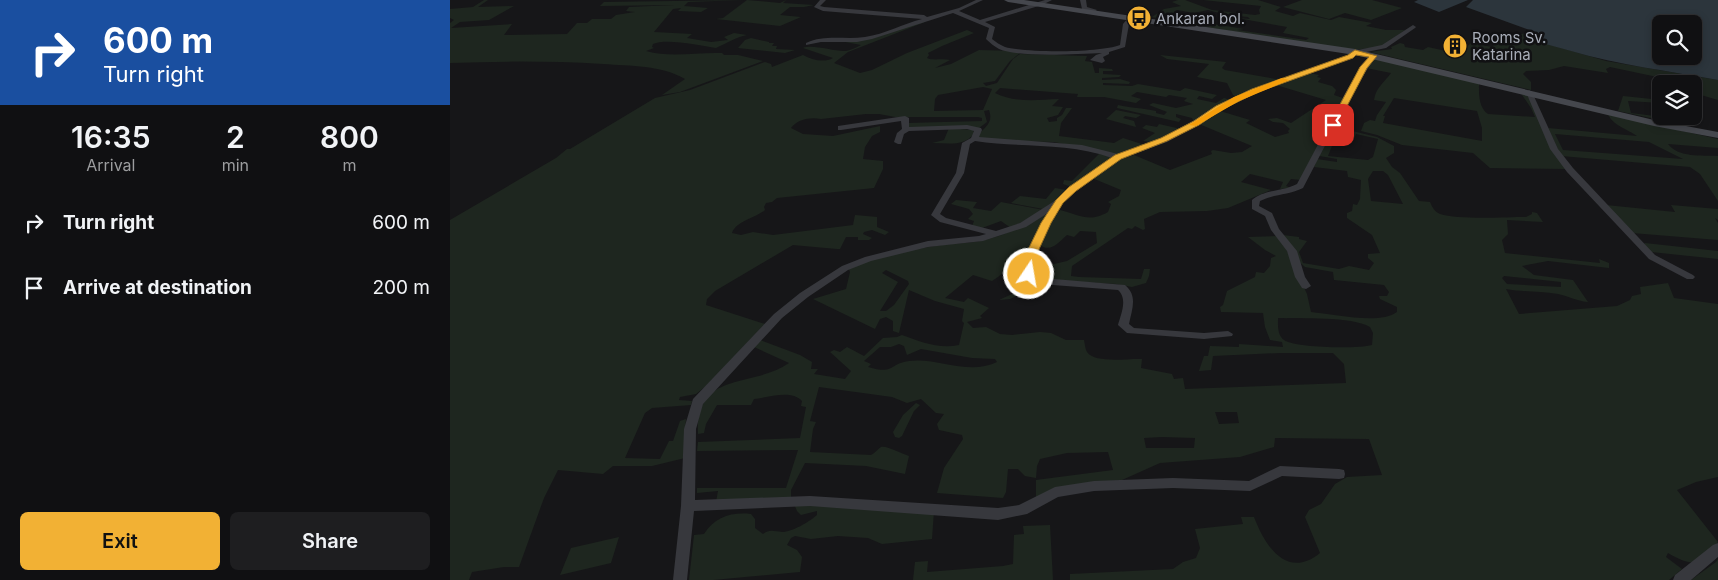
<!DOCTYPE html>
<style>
body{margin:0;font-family:Inter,sans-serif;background:#1e1e20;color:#f1f3f6;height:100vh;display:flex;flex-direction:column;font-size:19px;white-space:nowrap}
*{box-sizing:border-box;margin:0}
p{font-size:16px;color:#9c9d9f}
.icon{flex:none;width:28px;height:28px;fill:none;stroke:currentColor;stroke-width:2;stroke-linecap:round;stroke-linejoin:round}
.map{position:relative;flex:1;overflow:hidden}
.details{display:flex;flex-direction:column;background:#101012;width:450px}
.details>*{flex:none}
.top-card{background:#1a4fa0;color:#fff;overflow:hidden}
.fabs{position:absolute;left:1202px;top:15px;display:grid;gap:10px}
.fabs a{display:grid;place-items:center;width:50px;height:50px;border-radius:8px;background:#101012;box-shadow:0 2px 8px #0003,0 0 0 1px #303032;font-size:25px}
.pin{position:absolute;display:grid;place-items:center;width:42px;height:42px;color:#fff;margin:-21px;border-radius:10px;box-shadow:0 2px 8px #0006}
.me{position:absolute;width:55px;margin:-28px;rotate:12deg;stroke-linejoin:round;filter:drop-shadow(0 0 4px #0008)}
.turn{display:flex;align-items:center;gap:18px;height:105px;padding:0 20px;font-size:22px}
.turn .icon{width:65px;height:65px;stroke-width:2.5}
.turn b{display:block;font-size:35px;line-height:42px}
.eta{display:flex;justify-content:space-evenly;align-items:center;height:85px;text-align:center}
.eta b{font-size:30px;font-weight:600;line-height:35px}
.cta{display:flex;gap:10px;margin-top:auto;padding:10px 20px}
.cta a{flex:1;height:58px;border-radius:8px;background:#f2b134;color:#111;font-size:20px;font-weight:600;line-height:58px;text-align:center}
.cta a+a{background:#1e1e20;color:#f1f3f6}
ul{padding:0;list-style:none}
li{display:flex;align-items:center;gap:15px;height:65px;padding:0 20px}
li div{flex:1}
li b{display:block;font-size:19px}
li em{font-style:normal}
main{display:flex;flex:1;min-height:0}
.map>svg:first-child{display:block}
.green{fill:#1e261f;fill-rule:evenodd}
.water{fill:#2c353c;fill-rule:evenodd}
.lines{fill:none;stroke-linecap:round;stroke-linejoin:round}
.minor{fill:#37383d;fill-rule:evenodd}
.secondary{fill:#45474d;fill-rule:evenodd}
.route{fill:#f2b134;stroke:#9d7322}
.slow{fill:#f59e0b}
.labels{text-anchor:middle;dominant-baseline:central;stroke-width:5;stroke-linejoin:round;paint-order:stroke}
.far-poi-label{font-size:15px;fill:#a8adb8;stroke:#111113;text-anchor:start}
</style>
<main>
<section class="details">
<div class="top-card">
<div class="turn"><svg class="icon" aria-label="right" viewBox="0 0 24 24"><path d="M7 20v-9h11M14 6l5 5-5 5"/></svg><div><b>600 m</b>Turn right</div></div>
</div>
<div class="eta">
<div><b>16:35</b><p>Arrival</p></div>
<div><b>2</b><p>min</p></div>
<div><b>800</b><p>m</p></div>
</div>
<ul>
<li><svg class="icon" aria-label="right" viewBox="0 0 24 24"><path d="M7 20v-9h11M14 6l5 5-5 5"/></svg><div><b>Turn right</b></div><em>600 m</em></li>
<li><svg class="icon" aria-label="arrive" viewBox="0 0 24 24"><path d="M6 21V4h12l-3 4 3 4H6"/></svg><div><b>Arrive at destination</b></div><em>200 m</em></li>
</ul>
<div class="cta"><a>Exit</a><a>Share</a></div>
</section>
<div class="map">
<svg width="1268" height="580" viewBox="0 0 1268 580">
<rect width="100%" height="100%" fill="#161618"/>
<path class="green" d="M34,0h4l-10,7 36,-1 -25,14 -29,2 -9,6 61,-4 -8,11 63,-1 10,-11h10l5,-4h19l5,-4 19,-3 -9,-1 3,-4 46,-2 -75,1 4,-4 140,-2 -56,2 -4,4 24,2 -7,4 -23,-1 3,-3 -8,1 -19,23 38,2 -5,4 24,4 17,-2 -4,-3 10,-4 13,2c-11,2 -20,8 -31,13 -15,-2 -49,-10 -63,-4l-1,3 2,1 -8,3c25,7 51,1 76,2l2,2h14l25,6 -83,31 -18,3 23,-16c-24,-14 -54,-13 -82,-15 -51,-3 -102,-3 -153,-1v-40l4,-3 -4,-2v-9l23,-2z
M297,0l33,3 6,-3 -3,3 31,2 -10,2h-14l-10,8 21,2 -21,9 -64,-7 7,-1z
M728,0h7l27,10 43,5 5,-1 -1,-4 2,-4 -58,-6h55l23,7 -6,4 18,5 7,-3 31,7 8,-3 33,6 -6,3 20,4h19l-23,17 -30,3 -165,-26 -35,-7 12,-8 17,-3 -9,-4zM727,10l17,3 14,-3 19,5 21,2 2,2 -13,-1 50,9 -4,6 26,5 -3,2 -69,-10 7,-1 -57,-9 -16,-5z
M852,0h70l30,8 -31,12 -26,-7 -16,6 -46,-12z
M474,20l1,2 -77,30 -14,11 26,10 12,-3 35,-17 60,-23 7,3 -32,13 -14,7 1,2 -2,3c6,3 15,0 23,2l-15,8 16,-4 28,-14 38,1 3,2 -10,8 -15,20 -12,2 3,3 11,-3 16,-24 7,-5 67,2 -2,5 7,1 3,11h4v-5l13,1 1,2h-10v3l18,1 -2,2 -17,1v2l18,-1 10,3 -1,2 -26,-1v2l29,1 6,-2 42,7 5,-3 32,7 -5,4 -13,-3 -2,3 19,4 8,-5 6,2 -36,22 -2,-4 -16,-4v3l5,2 -2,3 -62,-14 1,-3c13,3 24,3 38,6v2l8,2 3,-3 -18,-7 4,-2 23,5 17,-4 -9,-3 3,-3 -18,-3 -3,2 -29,-5 -6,4 10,3 -5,4 -32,-6h-27l1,-3 -78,-6 -5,5c20,10 42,7 64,6l-7,7 11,1 -5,8 -11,3 2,4 8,-1v-3l5,-3 4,-7h6l-11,15 -2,13 55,7 9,-5 22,7 -26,10 -65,-13 -58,-1 -19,-4c7,-10 17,-13 12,-27l-5,1 3,11 -8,6h-71l-1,-5 75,-2v-3l-4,-1h-83l-16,-3h-13l-45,5c-11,-2 -23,0 -30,9l12,6 30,2 47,-10v6l-8,4 -7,11 -2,12 20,2v8l-9,19 -97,10 -5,4 -6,1 -2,4 1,3c-9,8 -29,11 -33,23l9,2 12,-3 20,3 80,-10 2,-10 22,2v10l12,5 -4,3 -13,-5 -8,2 -1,2 9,4 -3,2h-11v-3h-12l-6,12h-3l-44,-4 -78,46 -8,8 -1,6 59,19 -59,62 -10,8 -16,3 -1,3 13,1 -1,4 -39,3 -7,5 -20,45 35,1 9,-18h4l7,-20 6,-2 -2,22 1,17 -33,8h-39l-10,8 -45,-4 -14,28 -25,69h-15l-32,5 -3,8h-19v-360l106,-62 11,-9h3l85,-51 35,-8 75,-28 6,2 1,3 31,-12c9,5 21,8 30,3l-30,-10c10,-4 32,4 43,3 5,-1 11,-4 15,-6l-21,-4c31,-1 56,-10 84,-21zM533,87l9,2 -9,21 -49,1 1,-12 3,-4z
M1080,32l6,3 -8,1 10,5 68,20 112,19v20l-24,-7v-9h-24l-8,-6 -52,-11 -4,2 2,4 -44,-7 -15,4 -23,1 -3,3 8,8v8l-161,-38 22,-3 -1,-2 9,-4 4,1 1,3 18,3 5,-3 31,7 12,-11 21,4 5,-5 -9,-7 15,3z
M301,38l18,4v1h5l-2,3h5l-1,3 19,1 -10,3 -47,-5 7,-8z
M710,55l66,7 -4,6 3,2 51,9 9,-1 -31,10 -17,9 -4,-2 -6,-12 -30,-6 12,-13 -42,-5z
M924,59l105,23c0,11 -1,25 9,32l47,3 -4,-9 -11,-16 7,2 40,75 -77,-1 -17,-15 -71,-8 -25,-10 -16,-4 3,-8 6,-3 5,1 2,-6 9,-13 -12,-2c2,-13 10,-17 17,-27l-25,-5zM944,98l83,13 5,17v13l-99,-18 2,-7h-2z
M860,73l9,2 -2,2 4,1 -3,4 14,4 4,4 -2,5 9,3 -42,82 -10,-1 -5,7 5,2 -11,1 3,-7 -33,-8 -9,8 30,8 -43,18 -21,3 -47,1 -16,7 1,10 -2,1 -8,-4 -3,3 -4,-1 -56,38 -1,10 8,1 62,2 3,-10h6l-1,7 -3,7 -14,4 -16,-3 -70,-4c-8,-2 -12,-4 -14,-11l35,-8 30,-18 -1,-11 -16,-1 -6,6 -7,-2c-8,7 -16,18 -27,10l3,-12 17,-23c20,5 29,13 48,2l3,-8 -3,-2 11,-6 2,-6 -29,-12 28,-19 14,-4 36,15 42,-16 -1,-3 2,-1 18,3 11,-1 10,-6 -53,-22 21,-13 30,9 -4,3 29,14 14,-4 -1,-2 2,-2 -7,-6 -10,-1 -5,-3 9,-1 14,5 35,-23 -50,-15z
M1173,96l38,4v3l-33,-2 3,12 48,6 -1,-3h3l7,10 -70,-15z
M666,110l25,5 -5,3 -11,-2 -2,2 11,3 2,6 -30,-8z
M1158,114l110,25v9l-50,-4c11,14 33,11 50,12v45l-18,-27 -10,-7 -129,-11 -13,-28 89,8c-10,-7 -25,-11 -29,-22zM1105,134l94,8 34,17 -120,-9z
M709,124l22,5 -29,13 -9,-1 12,-8 -13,-5 4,-3 11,2z
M886,127l41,10 17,9v7l-8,5 6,9 8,6 19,28 11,1c2,5 5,10 10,12 18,6 65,3 86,3l6,-3v-2l5,1 6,9 -36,-2 1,14 -6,6 3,13 95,10 -1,-4 10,4v5l-61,-7 -26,5 12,9 39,5 15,22c-12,-1 -19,-6 -30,-8 -19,-3 -37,-2 -52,-5l13,25 98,-8 13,-6 2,-4 9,-2 -1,-7 28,-4 6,15 44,6v173l-22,5 -19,8 41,52c-16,25 -26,25 -50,11l-2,4 16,12 -13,11h-599v-6l103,-5 10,-7 13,-4 4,-10 -5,-19 48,-5 -2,-7h13c11,29 33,63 66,36l-15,-36 4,-7 12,-6 14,-20 12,-7 35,-2 -13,-36 -94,-1 -1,9 -34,10 -80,6 -38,17 -23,3 -63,15v-18l77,-10 -5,-18 -41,1 -27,6 -3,7 -1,12 -11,-2 -7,-7h-10l-2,23 -3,6 -66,-5 7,-25 19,-29 -1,-4 -23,-5 -2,-6 7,-10 -8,-1 -15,-14 -14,4 -15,-6 -73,-10 -9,34 6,1 -3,7 -3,23 61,3c4,-2 7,-6 10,-8 5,-2 21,7 28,9l-4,18 -39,-8 -61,-3 -14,27v8l-75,4 2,-11 -21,2v-5h89l12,-38 -101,1 1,-9 102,-4 6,-31 -5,-1 1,-5c-11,-12 -35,-3 -48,-2l-3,6h-34l-11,19 -2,9 -6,1c-3,-64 53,-45 91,-71l-35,-16 6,-7 40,15 12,7 -1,7h7l-4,5 31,5 6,-8 -21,-19 4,-2 6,2 7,-5 17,9 19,-18 14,-1 5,-2c19,7 36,14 57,10l5,-22 -2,-2 2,-12 -29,-8 -26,-11 -10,43 -6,-2v-10l-7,-4 -6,2 -5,10 -62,-30 33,-10 4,-17 -1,-3c27,-13 64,-20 93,-24 17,-2 34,-2 50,-7 18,-5 35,-15 52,-23h3l-2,4 -12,27 -35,31 -6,4 -19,-6 -28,23 19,4 4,-4 21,10 -9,8 2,2 -15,4 6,6 13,-1 14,7 12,1 28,-3 11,1 15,7h18c1,4 1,9 3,12 8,12 42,6 55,7l-1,9 31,6 2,5 9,-1 2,11 161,-6 -2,-19 -11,-11h-53l-67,3 -2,14 -12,1 5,-15h4l2,-10 29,1v-3l44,3 -1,-5 -12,-2 -5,-13 -2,-14 -42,-1 -1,-5 3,-2 4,-14 28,-14 1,-5 8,1 6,-7 1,-8 5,-2 -11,-6 -17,-13 30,-1 5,6 24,52 4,18c22,2 69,13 86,0v-5l-17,-8 -1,-3h8l2,-4 -5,-7 -50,-5 -1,-8 -28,-5 -8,-7 -14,-25 16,2v2l8,2 -8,11 4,11 36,6 10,-3 20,4 5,-7 -6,-5v-4l12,-1 -8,-18 -25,-17v-5l5,-2 1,-7 4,1 3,-6 1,-19 -13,-3 -1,-6 -33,-4 3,-8 20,3v-3l-18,-3 14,-27zM888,131l11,3 -5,8 8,1 4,-9 22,5 -5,18 -5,3 -40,-4zM923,171h10l5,4 15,29 -32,-3 -3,-22zM436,270l22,11 1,3 -15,21 -8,6h-6l18,-29 -16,-9zM1054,276l57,6v5l-54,-3 -5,-6zM828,318c23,1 73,-2 92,9l3,6 -1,12c-15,4 -77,3 -88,-5 -7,-5 -6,-15 -6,-22zM449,344l5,2 3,9 14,-6 51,9 23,1 2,3c-29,14 -59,-5 -88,-1 -21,3 -14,14 -41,6l3,-3 -7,-3 16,-14h11zM765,412h22l2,11 -20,1zM712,437l33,1 -1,10h-48l-2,-10z
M499,128l24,2 1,3c-9,14 -26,10 -42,10l12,-3z
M651,152l10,4 -1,4 -38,27 -9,-3 1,-4 8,1z
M605,188l12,2 -10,10 -14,9 -32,-6 9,-7 26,3z
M506,200l21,2 -4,6 18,3 10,-9 43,8 -33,18 -10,-7 -19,7 -10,-2 2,-5 -6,-2 5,-5 -4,-5 -18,-5z
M1156,205l69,7 -4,-7 47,4v11l-3,-2 3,5v17l-86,-7z
M1195,243l73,8v8l-67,-7 -7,-8z
M586,283h16l-4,7h-17l-21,9 -11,1z
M466,403l4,2 -6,6 -12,25 -3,2 -4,-1 -2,-5 10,-17z
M344,504l140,7 -2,28 -50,5 -14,-6 -30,-2 -27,3 -16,-3 -4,2 -4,7 10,5 5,7 -2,15 -87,8h-24l5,-45 10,-1c11,-17 27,-22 47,-20l4,5v9l8,6c6,-5 11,-3 19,-2 10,0 27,-10 35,-17v-4l-16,4 -4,-4z
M600,525l3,55h-140l2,-18 13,-1 -1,11 76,-6 10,-2 1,-29 10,-1 -1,-8z
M169,537l-8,26 -51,12 11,-27z
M1268,559v21h-27l25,-18z"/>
<path class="water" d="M968,0h50l-29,12 -25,-10z
M1023,0h245v80c-49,-9 -99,-15 -147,-29 -14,-4 -30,-7 -43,-15l10,-1 -3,-3 -69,-25zM1211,24h33v32h-33z"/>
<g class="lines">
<path class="minor" d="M370,0h6l-6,6 4,1 100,8 3,2 32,-9 17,-8h7l-24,11 21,9 65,-20h7l-10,5 -57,17 10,5 -3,12c4,3 8,6 13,8 21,6 94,6 115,-2l3,-21 6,-7 5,1 -5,6 -4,23 -16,5v2l-6,3 2,4 -3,2 -12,-3 6,-5 6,-2c-25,1 -82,5 -103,-4 -5,-3 -9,-6 -13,-10l3,-11 -36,-15 -81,26 -15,3h-36l-15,3v-2c19,-9 39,-3 59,-6 20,-3 38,-13 57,-18l-99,-8 -9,-4z
M630,0h6l1,7 10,3 -5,4 -2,-1v-2l-8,-2z
M963,25l3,2 -1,1 -29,20 -29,6 -5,4 -95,34 -35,18 -23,15 -32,17 -46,17 -45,32 -15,14v1c-7,11 -33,54 -29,65 2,4 7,6 10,7l83,7c13,11 7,24 4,39l5,4 70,5 24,-2 5,3 -1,2 -28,3 -77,-6 -9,-8c3,-11 10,-26 0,-35l-78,-6 -14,-7 -4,-6 1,-9 11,-26 14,-23 -22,14 -43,14 -55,6 -57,14 -23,9 -40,27 -26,21 -79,86 -7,25 -1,71 115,-4 188,12 21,-3 36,-18 39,-6 79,-3 76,3 31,-15 59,3 5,1 1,4 -1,4 -5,1 -57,-3 -32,15 -77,-3 -79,3 -36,6 -31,17 -29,6 -188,-14 -116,5 -7,69h-14l8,-74 3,-77 9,-30 81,-85 26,-21 42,-27 23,-9 63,-16 51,-5 7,-2 -46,-12 -9,-7 25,-42 6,-30 9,-5 3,-7 -7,-2 -58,2 -5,3 -3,10h-3l-4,-2 3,-9 5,-4 -1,-8 -60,9h-3v-4l67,-10 4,2v9l58,-2 14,3 1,2 -3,7 103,8 36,9 43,-16 32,-17 23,-15 37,-16 95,-34 5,-5 29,-6zM525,141c46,7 93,1 137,17l-42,29 -14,13 -36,23 -24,8 -50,-13 -6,-4 24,-41 6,-29z
M921,55l5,1 -21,32 -52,100c-14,7 -29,6 -43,13l-1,5 13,7 7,16 18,22 8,26 6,9 -5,3 -4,-1 -7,-11 -8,-26 -16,-21 -6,-14 -13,-7v-9c12,-11 30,-8 45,-16l51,-96z
M1079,90l3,2 26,57 15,19 82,87 38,20 2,2 -2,2h-6l-38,-20 -82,-87 -17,-23 -24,-57z
M1268,543v14l-27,23h-18l2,-5 38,-30z"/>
<path class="secondary" d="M554,0h20l331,49 299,71 64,12v6l-64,-12 -299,-71 -347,-53z"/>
</g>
<path class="route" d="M905,50l22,6 -10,12 -31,59 -7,-2 31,-58 9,-10 -13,-2 -3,3 -95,34 -37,18 -22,15 -32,16 -46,18 -45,32 -13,12 -12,20 -16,35 -2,9 1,7 -5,3 -6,-3 -1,-7 2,-9 17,-35 15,-23 13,-13 46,-32 46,-17 33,-17 22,-15 36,-17 96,-34z"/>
<path class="slow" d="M832,78l7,2 -50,21 -43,25 -7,-1 45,-28z"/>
<defs>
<symbol id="bus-disc" viewBox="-11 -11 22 22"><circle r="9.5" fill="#f2b134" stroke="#111113"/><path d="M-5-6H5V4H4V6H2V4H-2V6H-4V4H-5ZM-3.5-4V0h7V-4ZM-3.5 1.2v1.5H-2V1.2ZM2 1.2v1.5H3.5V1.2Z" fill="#111"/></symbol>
<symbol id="building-disc" viewBox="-11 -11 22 22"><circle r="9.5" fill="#f2b134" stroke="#111113"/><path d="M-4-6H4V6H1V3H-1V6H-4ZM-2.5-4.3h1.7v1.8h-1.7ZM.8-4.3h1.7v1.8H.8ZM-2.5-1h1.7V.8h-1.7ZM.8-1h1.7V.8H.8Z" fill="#111"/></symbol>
</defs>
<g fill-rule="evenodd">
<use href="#bus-disc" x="675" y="4" width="28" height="28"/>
<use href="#building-disc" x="991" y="32" width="28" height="28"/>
</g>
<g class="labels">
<g class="far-poi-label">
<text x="706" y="18">Ankaran bol.</text>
<text x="1022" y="37">Rooms Sv.<tspan x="1022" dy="17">Katarina</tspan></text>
</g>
</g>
</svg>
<div class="fabs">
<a><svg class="icon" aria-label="search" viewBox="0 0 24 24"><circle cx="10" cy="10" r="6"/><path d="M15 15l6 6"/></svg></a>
<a><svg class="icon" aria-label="layers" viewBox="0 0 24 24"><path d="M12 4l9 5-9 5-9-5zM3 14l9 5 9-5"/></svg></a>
</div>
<div class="pin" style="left:883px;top:125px;background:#d93025"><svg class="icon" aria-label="arrive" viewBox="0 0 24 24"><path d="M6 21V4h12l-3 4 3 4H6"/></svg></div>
<svg class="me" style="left:579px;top:274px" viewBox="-20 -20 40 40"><circle r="17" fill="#f2b134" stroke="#fff" stroke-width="3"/><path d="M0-11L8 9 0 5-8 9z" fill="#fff"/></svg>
</div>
</main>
